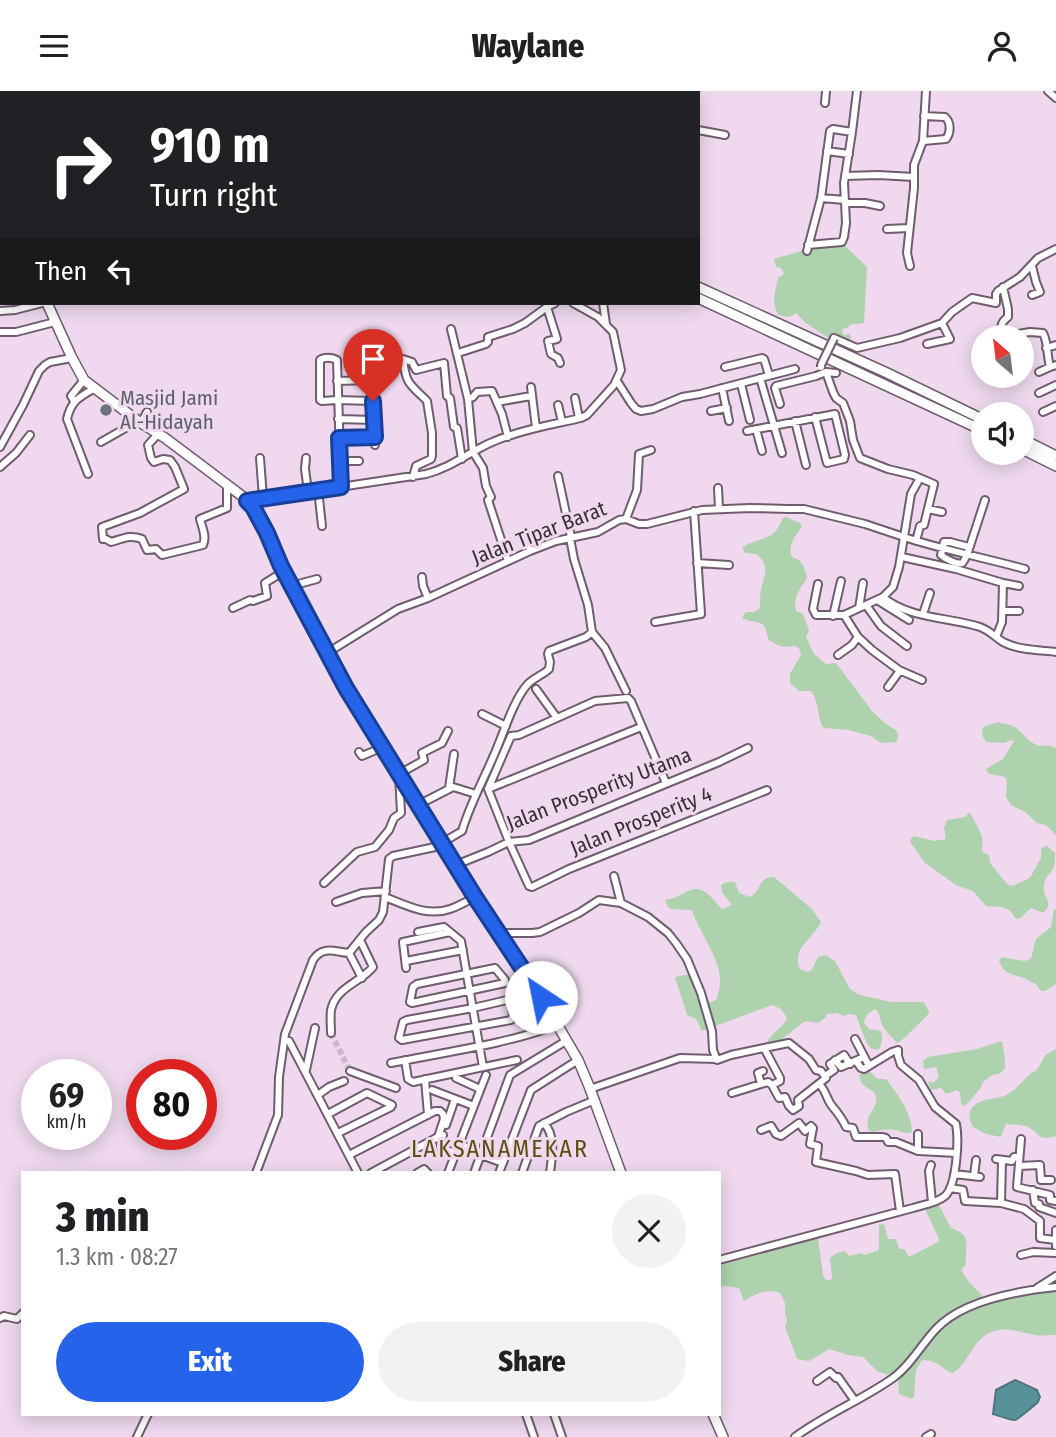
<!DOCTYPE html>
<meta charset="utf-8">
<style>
body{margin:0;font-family:"Fira Sans Condensed",sans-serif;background:#f2f2f2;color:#202124;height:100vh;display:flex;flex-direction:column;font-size:26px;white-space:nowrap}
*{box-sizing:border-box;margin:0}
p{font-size:23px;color:#757577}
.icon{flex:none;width:38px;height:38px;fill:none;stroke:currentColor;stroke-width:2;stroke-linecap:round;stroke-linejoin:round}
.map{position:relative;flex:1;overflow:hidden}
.drawer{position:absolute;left:21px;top:1080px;width:700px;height:245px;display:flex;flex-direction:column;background:#fff;border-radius:0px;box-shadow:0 4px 18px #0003}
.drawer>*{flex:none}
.banner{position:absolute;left:0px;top:0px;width:700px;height:214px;box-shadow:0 4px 18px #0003;background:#202124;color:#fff;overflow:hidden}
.needle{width:46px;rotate:332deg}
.buttons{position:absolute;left:971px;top:234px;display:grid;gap:14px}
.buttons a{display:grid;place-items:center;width:63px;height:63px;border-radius:50%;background:#fff;box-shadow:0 4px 18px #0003;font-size:35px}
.speed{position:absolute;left:21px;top:968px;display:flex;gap:14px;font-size:35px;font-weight:700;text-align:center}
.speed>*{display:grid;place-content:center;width:91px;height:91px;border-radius:50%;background:#fff;box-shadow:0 4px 18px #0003;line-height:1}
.speed small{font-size:18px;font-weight:400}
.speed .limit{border:10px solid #d22;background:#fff;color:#111}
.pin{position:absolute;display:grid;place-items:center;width:60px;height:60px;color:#fff;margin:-72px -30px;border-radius:50% 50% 50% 0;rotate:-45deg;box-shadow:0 0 7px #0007}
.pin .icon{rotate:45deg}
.me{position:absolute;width:77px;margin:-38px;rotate:326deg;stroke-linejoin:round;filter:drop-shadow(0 0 5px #0008)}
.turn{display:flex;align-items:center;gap:24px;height:147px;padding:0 35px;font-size:32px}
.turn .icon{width:91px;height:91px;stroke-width:2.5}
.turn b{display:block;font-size:49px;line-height:60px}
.then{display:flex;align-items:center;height:66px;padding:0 35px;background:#0003;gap:14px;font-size:26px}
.round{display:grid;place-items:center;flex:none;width:74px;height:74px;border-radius:37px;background:#f2f2f2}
.summary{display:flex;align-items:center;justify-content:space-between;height:119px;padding:0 35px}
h1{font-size:42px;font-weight:800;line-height:52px}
.action{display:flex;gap:14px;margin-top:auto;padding:14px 35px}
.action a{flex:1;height:80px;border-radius:42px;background:#2563eb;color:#fff;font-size:28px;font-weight:800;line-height:80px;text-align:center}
.action a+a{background:#f2f2f2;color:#202124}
header{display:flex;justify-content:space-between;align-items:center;height:91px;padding:0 35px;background:#fff;font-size:32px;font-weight:800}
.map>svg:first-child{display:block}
.green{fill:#aed2ae}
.water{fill:#57929a;stroke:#4e747c;stroke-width:2}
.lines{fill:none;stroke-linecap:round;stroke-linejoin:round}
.minor-tunnel{stroke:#cbb7ca;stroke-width:6;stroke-dasharray:6 3;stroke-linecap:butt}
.minor-casing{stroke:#705c6f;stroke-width:10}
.highway-casing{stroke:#705c6f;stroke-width:12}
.minor{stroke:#fff;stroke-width:6}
.highway{stroke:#fff;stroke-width:9}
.minor-bridge-casing{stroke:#705c6f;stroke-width:10;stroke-linecap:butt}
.minor-bridge{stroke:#fff;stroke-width:6}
.route-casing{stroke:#184099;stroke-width:18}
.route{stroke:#2563eb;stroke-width:12}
.worship-dot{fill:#6b7280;stroke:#f0d9ef;stroke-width:2.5}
.labels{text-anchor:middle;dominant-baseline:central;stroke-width:6;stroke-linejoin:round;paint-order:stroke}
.worship-label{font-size:21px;fill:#5b616d;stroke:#f0d9ef;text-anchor:start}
.street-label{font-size:21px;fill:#382f37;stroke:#f0d9ef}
.quarter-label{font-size:24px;letter-spacing:2px;fill:#5d4e0f;stroke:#f0d9ef}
</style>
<header><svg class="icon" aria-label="menu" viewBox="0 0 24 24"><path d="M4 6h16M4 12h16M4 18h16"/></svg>Waylane<svg class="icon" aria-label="person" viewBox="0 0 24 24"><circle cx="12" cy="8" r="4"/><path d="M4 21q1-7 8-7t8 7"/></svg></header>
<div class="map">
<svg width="1056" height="1346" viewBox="0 0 1056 1346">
<rect width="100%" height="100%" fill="#f0d9ef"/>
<path class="green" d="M825,153h18l24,23 -3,56 -15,2v2l-7,2 1,6 7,-1 1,6c-13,6 -21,-1 -32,-8 -10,-8 -15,-8 -22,-19l-8,4 -11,-2c-7,-16 -3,-21 0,-37l6,-4 -3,-6 -5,-1 -2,-8z
M786,426l14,6 2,4c-5,6 -14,18 -11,27 2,6 4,3 9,7 3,4 6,11 7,17 -7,11 -14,19 -11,33l7,3 6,16 -3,7 8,17 12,10 10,-1 36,48 14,13 10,6 2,4 -1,8 -16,1 -10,-7 -23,-6 -23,-2 -3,-2c-5,-12 -3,-25 -11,-35h-12l-9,-8v-9l11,-19 -2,-7c-5,-3 -7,-1 -13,-1 -6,0 -12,-4 -17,-7 -2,-4 -3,-13 -6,-15 -3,-4 -15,-3 -21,-7l4,-6h8l6,-4c0,-7 0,-13 1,-19 4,-16 9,-21 -4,-35l-12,-1 -2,-3v-3c18,-11 31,-5 40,-29z
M998,631c5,2 12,2 17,5 10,8 18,23 33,18l8,3v87l-10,-10 -9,-2 -12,-11 -14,-7 -5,-8 1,-16 -2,-4 -16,-3 -3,-5 17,-10 11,-18 -3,-1 -7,3 -18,-1 -4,-7 1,-8z
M969,722l2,1c3,7 8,14 10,20 3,6 1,12 1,18l7,3 1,8 18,22 4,1 16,-7 3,-3 10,-18v-8l2,-3 4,-1 8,7c1,22 -8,17 -11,32 -3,13 12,16 -1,28l-12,-5 -12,11 -4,-1c-7,-14 -15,-10 -29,-12l-13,-15 -17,-6 -31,-22 -15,-21 1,-4 3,-2 20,5 12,-2 -2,-11 3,-8 18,-3z
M774,786l38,32 9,13c-8,17 -30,26 -21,47l7,3 4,-1 7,-14 8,-2 9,6 15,28 7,5 34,8h33l5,10 -1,3 -27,26 -4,2c-3,-4 -13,-13 -15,-18 -2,-6 -2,-11 -6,-16 -7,3 -11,6 -12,14l5,6 12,2c2,6 1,15 -3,19 -2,-1 -4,0 -6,-1 -6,-3 -13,-27 -16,-34l-8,-1 -4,2 -7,-3 -10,1 -2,4 -7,5 -12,-2 -4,2 -21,17 -12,4 -1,-4c6,-9 16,-13 19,-22l-6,-9 -9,-4 -70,26 -6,-12 -9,-4 -12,-38 15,-3 10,29 12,-1 5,-3c1,-5 3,-11 3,-17 1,-24 -21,-49 -28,-72l-21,-1 -3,-2 -3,-7c9,-1 15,-5 23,-9 16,-8 25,9 34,18l10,-4 -10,-13 -1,-7c4,-3 9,-4 14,-3l4,11 11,4c13,-7 6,-19 24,-20z
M1056,818v75l-11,7h-4l-5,-7c-6,-2 -10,-6 -16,-7 -11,-4 -17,-4 -21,-17l3,-3 22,4 7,-2 5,-20 15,-12 3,-17z
M1002,950l3,19v8l-6,6 -7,1 -9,7 -3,7 -15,17 -4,-2 -1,-11 -3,-3 -11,4 -5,-6 -10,2 -3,-8h6l5,-5 -3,-10 -12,2 -1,-8 5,-4 49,-8z
M1056,958v87c-18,5 -14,0 -26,-8 -6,-4 -17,-3 -24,-4l-5,13 -15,-3 -13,-7c-2,-4 -5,-10 -3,-16 5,-12 24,-12 34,-15 10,-4 18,-14 25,-21 5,-5 5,-1 9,-7 8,-12 3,-11 18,-19z
M869,980l9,8h8c11,15 26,33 26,53 -8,3 -9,-1 -17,-2 -7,-2 -16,1 -23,2l-4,-2c0,-4 -1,-8 0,-12 3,-7 10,-13 8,-22 -2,-8 -14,-5 -17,-21z
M939,1114l12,23c23,8 13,16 15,37l-5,5 8,12 12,12 5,9 70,-15v47c-7,-1 -15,2 -22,0 -22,-5 -39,-12 -57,8 -8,10 -13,23 -24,30 -14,-4 -11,-12 -31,-13l-6,10 -2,28h-5l-10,-4 -1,-16 -21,-7 -14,-14 -15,-2 -19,-6 -20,12 -12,-2 -12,-32 2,-7 -2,-7v-10l-5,-10c-13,-5 -25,1 -36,8l-5,-13 -14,-2 -6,1v-22l99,-27 5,37 2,4 5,2 2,-3 -2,-20 7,-5 8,-2 4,5 12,-3 3,2 15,-5v-25l5,-1 4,15h8l3,10h5l5,8 31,-16 -15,-32z"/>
<path class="water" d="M1015,1289l22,10 3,7c-1,1 -1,3 -2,5 -2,2 -21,18 -23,18 -3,1 -18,-5 -22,-6l3,-24z"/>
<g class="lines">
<path class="minor-tunnel" d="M331,942l19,38"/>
<defs>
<path id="minor" d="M174,0l2,2
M542,0h1
M1048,0l8,7
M36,2v-2
M57,2v-2
M83,2v-2
M108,2v-2
M585,2v-2
M661,2v-2
M825,12l1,-12
M698,39l27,5
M1,40l1,4
M923,50l23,-2c5,-6 5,-17 -1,-22l-21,-1
M827,60l22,3
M0,61h2
M845,85l33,-1 36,2
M821,107l24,2
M845,112h20l15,3
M887,138l22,-1
M808,154l34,-3 2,-5 2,-14 -2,-40 8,-51 5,-41
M807,160l14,-53 9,-67 3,-2 19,3
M0,163l2,-1
M910,175l-3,-13 7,-65v-23l9,-24 3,-50
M1003,196l5,22v8c-7,5 -10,13 -3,19l25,-4 13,1c5,9 4,23 7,34l6,-2
M1032,204l8,-3 -4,-10 -4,-16
M555,212l-8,4 10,32 -9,2 3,13 7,4 2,5
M603,212l3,21
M0,220l15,-1 27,-7
M451,238l17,70 5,53 10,16 3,18 5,11 -3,3 20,61
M0,241h16l39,-10
M834,247l23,10 43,-10 42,-15 10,-11 20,-14 24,5v-9l2,-3 22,-14 18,-19 18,-9
M927,253l23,-5 -8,-16
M1046,257l10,-3
M458,262l28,-9 2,-2v-5l25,-8 12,-6 22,-16
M403,268l9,3 4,8 28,-7 3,33 3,2 4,29 3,1 5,31
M403,268c3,26 7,25 24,42l5,32v23l-1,3 -15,7 -3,11
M725,276l37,-9 2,1 5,16
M1039,281l11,-5
M836,282l-10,-1 7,20 3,6 7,5 7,18 3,19 7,18 28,11 25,6 21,9 -10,41 -4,1 -4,15
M760,287l22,75
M337,290l34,-1 2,2 2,63
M617,290l14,22 5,6 5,2 12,-2 29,-12 18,-3 95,-25
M741,293l9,36
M531,296l5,41
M722,297l7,33
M1039,302l17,-8
M575,307l4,20
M468,308l5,-2 4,-5 15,-1 10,23 6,23
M74,310l-3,-5 13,-16
M497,311l34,-6
M780,313l-5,-16 1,-2 40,-10 10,-4
M558,314l4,17
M711,320l16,-3
M1043,321l13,-6
M338,328l36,1
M795,330l11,44
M141,332l6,-11
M756,338l6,22
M747,340l88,-17 10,41 -1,4 -17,4 -12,-46
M158,343l-10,11 3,13 3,4 9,-3 7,1 5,7 9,22 -44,24 -38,14 1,12h3l5,3c12,-3 18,-8 31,-3l5,11 9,-1 6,6 41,-10c4,-8 -1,-18 -3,-26l27,-11v-23
M339,347l36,-1
M101,351l37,-21
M0,356l23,-42 16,-34 6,-6 5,-3 22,-4
M260,367l3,40
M306,367l-1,11 3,22
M340,370h19
M0,376l16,-14 14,-18
M88,383l-21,-55c4,-18 12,-22 28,-31
M558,385l13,61
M920,387l-9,16 -7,43c40,13 81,21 121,32
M341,396c-1,-43 -3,-85 -4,-127 -5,-3 -13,-3 -17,0v40l2,1 15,-1 36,1
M718,397l1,21
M318,398l4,37
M247,410l179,-27c24,-6 42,-21 64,-31 29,-13 61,-18 91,-25l6,-3 27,-30 7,-15 -8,-38 -15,-15 -25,-14
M928,418l14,3
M626,428l11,-29 2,-36 12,-4
M525,443l5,17
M969,456l-19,-5h-6l-3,13c3,3 16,10 21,8 2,-1 4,-7 5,-8l18,-55
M902,466l54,12 47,14 16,3
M697,472l32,2
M422,486l1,9 5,12
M291,495l26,-7
M883,506c26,22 66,20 97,30 9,3 15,10 23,15 15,8 36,8 53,10
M877,509l32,20
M866,514l15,21 26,20
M233,517l17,-8 3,1 14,-5 -2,-13 18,-11
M859,517l4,-25
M1003,520h16
M923,523l7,-21
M833,525l8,-35
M655,531l46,-8 -7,-103
M592,541l13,16 21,43
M858,546l14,13 27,20v2l-11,15
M996,546l6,-15 1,-39
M327,562l71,-44 30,-11 102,-47 26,-10 42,-9 21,-12 7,-1 13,5h8l55,-14 48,-2 39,1h15l61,15 39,13 -5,30 -6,20 -10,10 -39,18h-28l-3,-6 5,-25
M838,564l14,-10 6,-8 -14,-22
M899,579l23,10
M536,598l21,29
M482,623l24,12
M359,661l3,4 21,-9
M449,697l5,-34
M488,698l21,53 20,44 3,1 37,-18 198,-79
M488,698l23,-53 8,-1 76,-34 33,-3 3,3 35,82
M488,698l153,-62
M418,714l35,-18 23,7
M463,771l25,-10 21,-10 20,-2 190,-78 29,-14
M614,785l7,27
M324,792l33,-31 18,-5 14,-17 5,-12 7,-5 -2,-39 25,-14 -2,-7 20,-10 6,-12
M385,806c20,8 43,20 65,12 9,-3 17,-8 25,-12
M336,811l26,-9 24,-2
M418,841l26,-5 17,14 22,126
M498,842h34l8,-1 39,-19 20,-13 22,3 27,14 20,16 8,10 11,16 14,34 11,38 1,19 4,10 14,-5 33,-7 16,30v3l-8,4 -4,-3 -36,11
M349,862l13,25
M406,870l57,-11
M406,877l-3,-26 47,-10
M495,877l10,12v3l-93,20 -2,-1 3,-15 4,-3z
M507,909l3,1 3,14 -2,5 -109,20 -3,-2 4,-16 4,-2 66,-12z
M331,942c0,-7 -1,-16 0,-23 5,-23 29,-27 42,-43l-13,-27
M855,948l14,27
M289,950l69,132
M764,957l25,-5 20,16 7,11 5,1 5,7 -28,22 1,6 -6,4 -4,-4 -4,-9 -6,1 -7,-13
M405,969l3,19 5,3 104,-22
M835,969l6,7 23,-10
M391,972c36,-7 72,-13 108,-21 20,-5 40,-9 58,-18
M306,979l9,-42
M350,980l46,17
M825,985l9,-6 -4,-6 14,-9 6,9
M456,987l24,11
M425,988l3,36
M761,993l-3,-11 5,-2
M820,994c6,6 7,15 12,21 6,7 10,12 14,21l7,1 3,9h27l3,1 2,4h8l22,9 38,2
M590,998l90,-31 36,1
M432,999l42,16
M318,1004l11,-8 15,-6
M328,1023l39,-21 25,12 -1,2 -53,26
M544,1032c12,13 8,33 6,50
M446,1034l9,-26
M761,1039l10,-4 5,8 5,2 18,-13 6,8 6,-5 2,2 -3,16 8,2 -2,16 40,9 12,4 27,-1 5,37
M918,1043v17
M443,1044l-3,12 16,7
M1021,1048l-4,48 33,8v5l6,1
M459,1053l22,9
M509,1054l20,6
M349,1064l86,-44h5l3,3 1,5 -6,18 -67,36
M481,1064l22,8
M996,1068l16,2 2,-4h5
M931,1074l-2,6 3,31
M1019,1075l21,-1 1,15h10
M256,1082l22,-58 1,-38 6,-43 28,-74c10,-15 22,-8 36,-7l17,-21 13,-12 4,-8 6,-53 4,-3 42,-9 27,-16c8,-27 21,-50 32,-76 9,-20 19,-54 33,-70 6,-7 16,-10 22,-16l1,-7 -2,-8 1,-3 37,-14 6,-5 -4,-27 -14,-46 -4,-21
M417,1082l7,-4 4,4
M448,1082l38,-98
M474,1082l36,-98 56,-34
M499,1082l32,-83 47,-30
M522,1082l17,-47 27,-14 29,-12
M954,1083l26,3
M974,1085l2,-16
M950,1097l13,2 2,11 36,2 19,5 4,1 16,12v17l15,2
M1033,1099l2,13 4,1v3l17,6
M1001,1112l1,-43
M1056,1139v16
M1021,1164l12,-3 23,1
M719,1169l194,-52c10,-3 24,-5 32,-12 12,-11 14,-57 11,-72l-21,-17 -16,-27 -18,-15 -3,-9v-6l-6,2 -28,17 -3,-1 -5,-7
M1037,1197l19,-12
M0,1227l4,-2 13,3 6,-6
M817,1290l13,-9 6,6 2,-1 17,24
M526,1323l8,23
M554,1323l8,23
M137,1346l11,-23
M795,1346c31,-23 67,-37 98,-59 17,-12 28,-33 43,-49 27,-29 81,-38 120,-42
M926,1346l5,-3"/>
<path id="highway" d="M279,0l3,2
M295,0l3,2
M0,78l2,5
M698,196l189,86 97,47
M698,207l286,133
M47,212l25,55 12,22 54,41 27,17 32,24 45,34 10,11 15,26 14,33 27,55 38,67 125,202 70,107 37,63 11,26 32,87
M1022,348l34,17
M1022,358l34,17
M713,1323l10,23"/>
</defs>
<use href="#minor" class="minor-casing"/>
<use href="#highway" class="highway-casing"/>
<use href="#minor" class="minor"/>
<use href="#highway" class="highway"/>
<defs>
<path id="minor-bridge" d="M821,276v-2l13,-27"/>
</defs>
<use href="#minor-bridge" class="minor-bridge-casing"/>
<use href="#minor-bridge" class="minor-bridge"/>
</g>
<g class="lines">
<defs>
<path id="route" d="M373,310l2,36 -36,1 2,49 -94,14 6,6 14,26 14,33 65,122 129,209 66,100"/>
</defs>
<use href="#route" class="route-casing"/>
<use href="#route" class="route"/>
</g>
<circle class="worship-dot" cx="106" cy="319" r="7"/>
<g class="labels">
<g class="worship-label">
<text x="120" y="307">Masjid Jami<tspan x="120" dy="24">Al-Hidayah</tspan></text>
</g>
<g class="street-label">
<text transform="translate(539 442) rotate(-21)">Jalan Tipar Barat</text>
<text transform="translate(599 698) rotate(-21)">Jalan Prosperity Utama</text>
<text transform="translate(641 730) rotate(-22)">Jalan Prosperity 4</text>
</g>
<g class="quarter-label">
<text x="500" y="1058">LAKSANAMEKAR</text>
</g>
</g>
</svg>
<div class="buttons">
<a><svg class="needle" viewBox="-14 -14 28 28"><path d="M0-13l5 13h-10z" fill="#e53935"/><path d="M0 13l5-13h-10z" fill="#757577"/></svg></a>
<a><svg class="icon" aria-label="sound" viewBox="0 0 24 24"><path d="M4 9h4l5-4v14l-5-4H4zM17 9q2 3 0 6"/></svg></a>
</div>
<div class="speed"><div>69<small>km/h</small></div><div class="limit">80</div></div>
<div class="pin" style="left:373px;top:310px;background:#d93025"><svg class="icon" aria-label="arrive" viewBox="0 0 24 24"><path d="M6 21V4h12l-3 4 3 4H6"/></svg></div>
<svg class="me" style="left:541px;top:906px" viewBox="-20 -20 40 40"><circle r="19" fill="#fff"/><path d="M0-13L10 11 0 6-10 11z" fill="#2563eb"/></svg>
<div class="banner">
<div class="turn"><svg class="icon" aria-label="right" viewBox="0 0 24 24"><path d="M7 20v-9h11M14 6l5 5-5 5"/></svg><div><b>910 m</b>Turn right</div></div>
<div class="then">Then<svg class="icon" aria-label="left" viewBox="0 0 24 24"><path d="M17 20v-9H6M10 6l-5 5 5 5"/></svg></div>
</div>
<section class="drawer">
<div class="summary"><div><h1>3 min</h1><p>1.3 km · 08:27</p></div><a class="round"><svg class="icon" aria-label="close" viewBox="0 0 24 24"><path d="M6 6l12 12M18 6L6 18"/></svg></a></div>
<div class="action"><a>Exit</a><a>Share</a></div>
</section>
</div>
